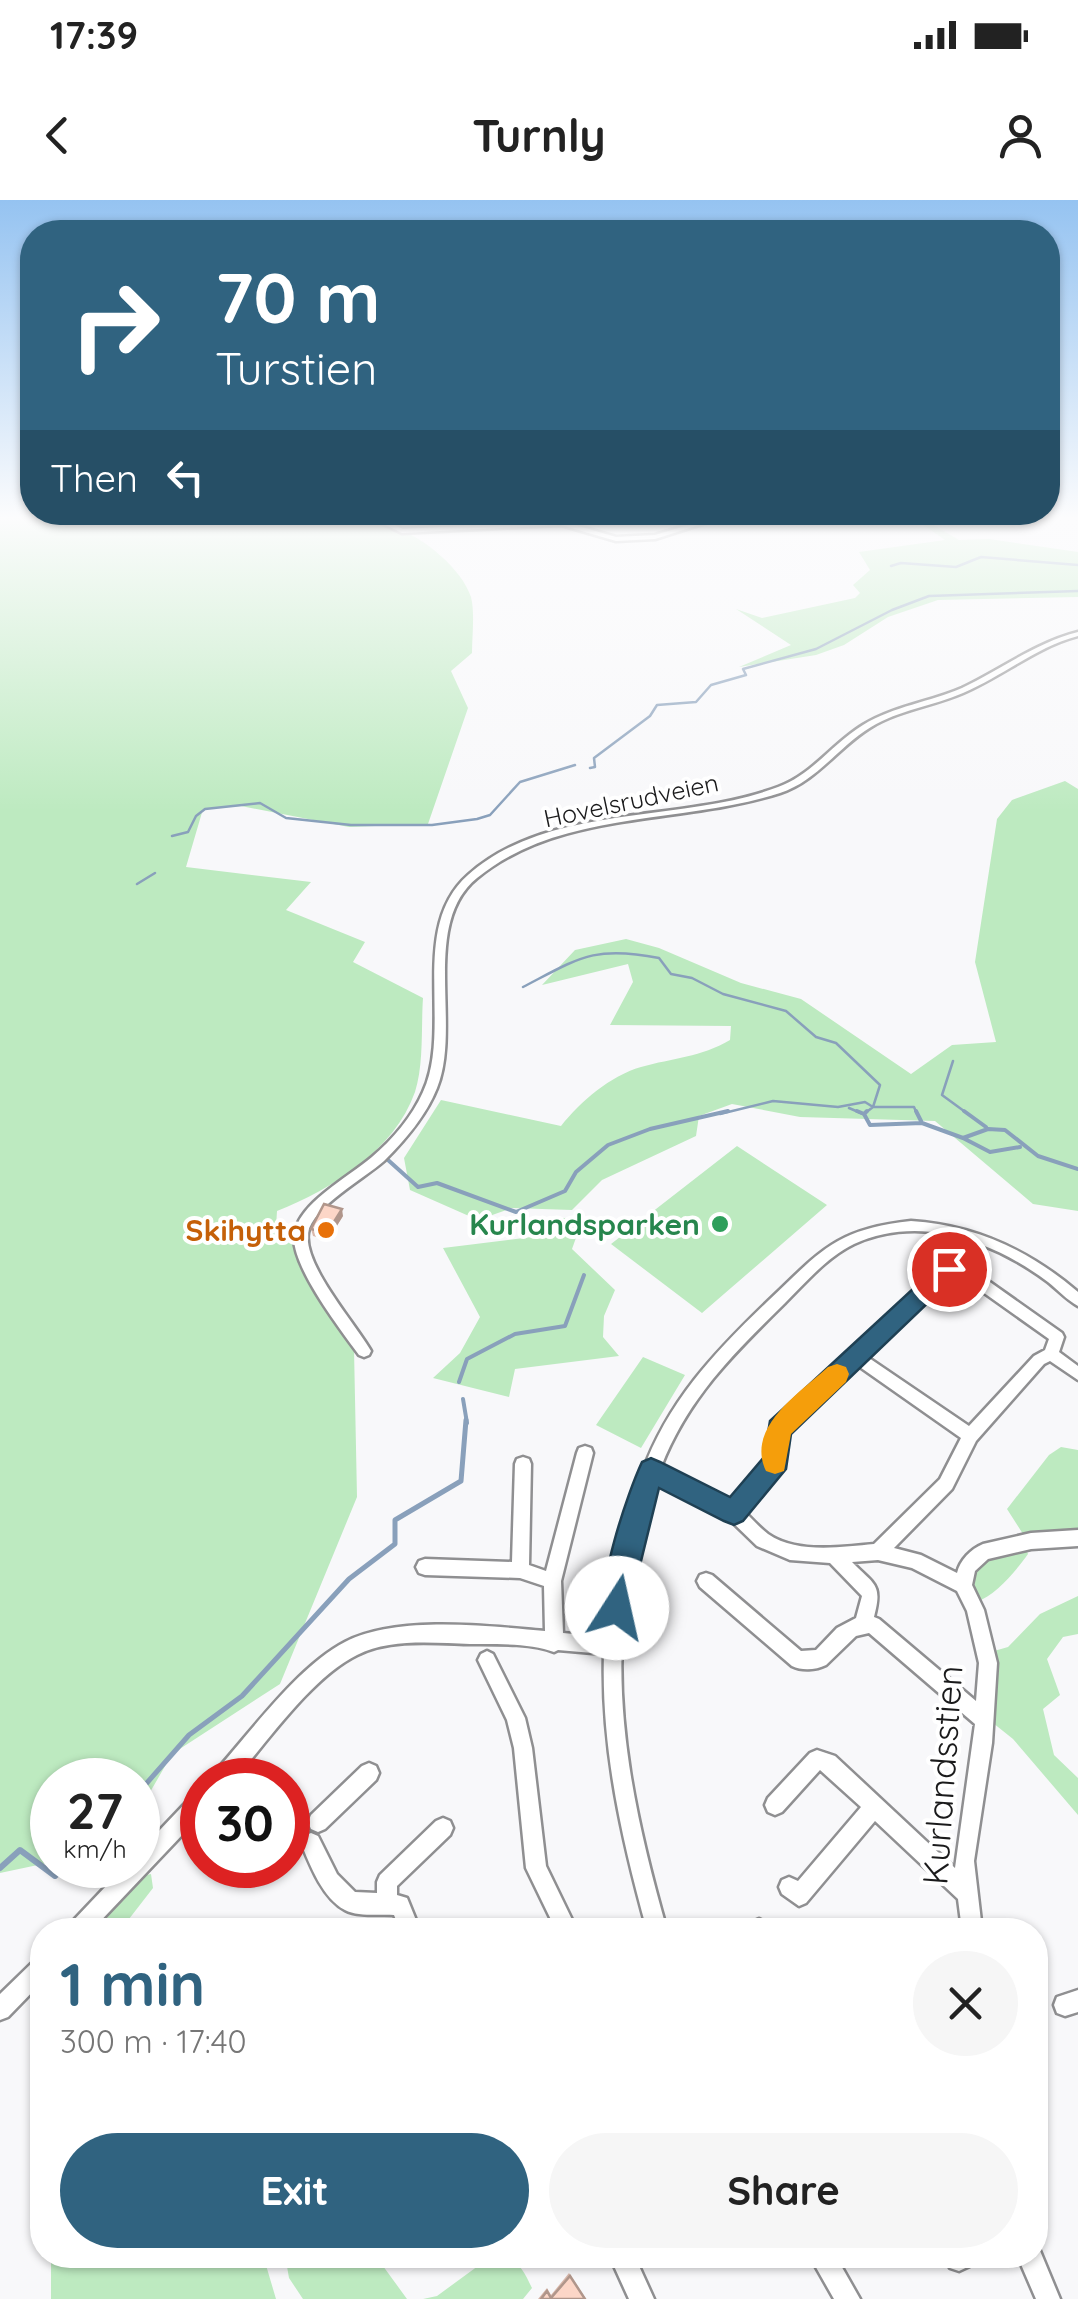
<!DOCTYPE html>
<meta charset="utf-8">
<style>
body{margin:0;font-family:Quicksand,sans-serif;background:#f6f6f6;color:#222;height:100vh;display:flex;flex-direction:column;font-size:38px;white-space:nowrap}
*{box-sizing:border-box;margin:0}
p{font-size:32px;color:#767676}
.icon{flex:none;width:55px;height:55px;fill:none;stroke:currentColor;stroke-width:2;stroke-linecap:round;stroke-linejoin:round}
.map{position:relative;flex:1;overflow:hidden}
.drawer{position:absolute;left:30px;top:1718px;width:1018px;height:350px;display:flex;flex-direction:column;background:#fff;border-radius:40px;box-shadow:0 2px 8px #0004}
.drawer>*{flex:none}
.hud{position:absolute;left:20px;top:20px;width:1040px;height:305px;border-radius:40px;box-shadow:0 2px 8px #0004;background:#306380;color:#fff;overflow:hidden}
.speed{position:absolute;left:30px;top:1558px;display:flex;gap:20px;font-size:50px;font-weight:700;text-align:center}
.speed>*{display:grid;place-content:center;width:130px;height:130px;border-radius:50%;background:#fff;box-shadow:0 2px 8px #0004;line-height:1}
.speed small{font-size:25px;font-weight:400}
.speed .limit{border:15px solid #d22;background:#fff;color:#111}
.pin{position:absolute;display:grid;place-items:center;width:85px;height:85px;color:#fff;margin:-42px;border:5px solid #fff;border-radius:50%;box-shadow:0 2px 10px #0007}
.me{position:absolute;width:110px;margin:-55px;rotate:10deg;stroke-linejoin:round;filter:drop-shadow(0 0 8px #0008)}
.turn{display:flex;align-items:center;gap:35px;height:210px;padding:0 30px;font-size:45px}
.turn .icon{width:130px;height:130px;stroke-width:2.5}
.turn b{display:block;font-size:70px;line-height:85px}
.then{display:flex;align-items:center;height:95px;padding:0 30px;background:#0003;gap:20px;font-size:38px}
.round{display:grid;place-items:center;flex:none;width:105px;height:105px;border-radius:52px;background:#f6f6f6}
.overview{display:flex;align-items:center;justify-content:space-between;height:170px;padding:0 30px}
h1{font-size:60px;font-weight:800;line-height:75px;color:#306380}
.button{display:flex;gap:20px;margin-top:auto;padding:20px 30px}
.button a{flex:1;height:115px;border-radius:60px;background:#306380;color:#fff;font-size:40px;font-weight:800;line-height:115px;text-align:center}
.button a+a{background:#f6f6f6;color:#222}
.status{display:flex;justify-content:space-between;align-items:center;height:70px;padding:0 50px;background:#fff;direction:ltr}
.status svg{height:28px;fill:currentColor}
header{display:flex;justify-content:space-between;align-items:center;height:130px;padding:0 30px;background:#fff;font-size:45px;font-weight:800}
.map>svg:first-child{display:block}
.green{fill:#bdeac0}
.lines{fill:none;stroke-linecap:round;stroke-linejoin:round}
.stream-far3{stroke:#89a0bb;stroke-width:2.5}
.stream-far2{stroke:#89a0bb;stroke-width:4}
.stream-far1{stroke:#89a0bb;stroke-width:5}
.stream{stroke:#89a0bb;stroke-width:6}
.minor-casing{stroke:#8f8f91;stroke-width:5}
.minor{fill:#fff;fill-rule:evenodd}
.wall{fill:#d9b8ab}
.shaded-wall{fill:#b0968b}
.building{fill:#fcd6c7;stroke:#b0968b;stroke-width:2.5}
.route{fill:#306380;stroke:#1f4053;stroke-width:2.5}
.slow{fill:#f59e0b}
.leisure-dot{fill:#2e9e5b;stroke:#fff;stroke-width:4}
.food-dot{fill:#e8710a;stroke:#fff;stroke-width:4}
.labels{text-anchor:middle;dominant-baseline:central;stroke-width:8;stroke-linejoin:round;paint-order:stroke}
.far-street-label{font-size:25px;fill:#1a1a1b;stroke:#fff}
.leisure-label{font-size:30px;font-weight:bold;fill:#27864d;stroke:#fff;text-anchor:end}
.food-label{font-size:30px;font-weight:bold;fill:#c56008;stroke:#fff;text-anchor:end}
.near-street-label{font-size:35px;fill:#1a1a1b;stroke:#fff}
</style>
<div class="status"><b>17:39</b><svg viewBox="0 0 49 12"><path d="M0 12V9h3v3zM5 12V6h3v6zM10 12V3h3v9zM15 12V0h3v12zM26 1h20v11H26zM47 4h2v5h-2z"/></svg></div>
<header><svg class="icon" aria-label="back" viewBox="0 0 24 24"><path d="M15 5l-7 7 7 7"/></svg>Turnly<svg class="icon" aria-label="person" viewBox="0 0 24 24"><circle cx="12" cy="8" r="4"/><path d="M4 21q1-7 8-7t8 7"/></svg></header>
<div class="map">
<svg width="1078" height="2099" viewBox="0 0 1078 2099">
<rect width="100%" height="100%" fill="#f8f8fa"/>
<path class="green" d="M0,317h398v12c26,9 64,40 73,68 4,16 1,39 1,56l-21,18 17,37 -40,116 -79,3 -108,-21 -38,3 -17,58 125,15 -25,28 79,32 -12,20 70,36c-2,28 1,66 -8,94 -21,59 -83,97 -138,119l-1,16 18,18 60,104 3,148 -77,187 -108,70 -34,59v-33h-86v82l-52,11z
M912,317h8l39,23 30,-1 89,13v45l-140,3 -50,17 -44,28 -28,10 -77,12 52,-22 -55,-36 26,9 93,-20 5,-5 -7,-8 17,-15 -11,-18 86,-12z
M1065,581l13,8v422l-45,-7 -98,-83 -135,-4 -68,-13 -33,12 -3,20 -94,44 -30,30 -60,-2 -34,12 -68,-30 -6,-32 37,-58 120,26c20,-25 49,-50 80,-59 32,-9 60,-10 89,-27l1,-14 -121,-1 23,-43 -5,-18 -86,21 33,-35 51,-11 33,9 82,35 60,16 110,75 41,-29 44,-3 -21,-80 22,-143 15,-19z
M737,946l90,59 -125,108 -91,-69z
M558,1018h25l-11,31 43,41 -11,26 -1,21 16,19 -104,13 -6,28 -76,-19 27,-25 20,-36 -37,-69 96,-12z
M643,1157l42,18 -44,73 -45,-23z
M1061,1247l17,3v80l-55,4 -16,-25 42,-54z
M1025,1346l3,8c-12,17 -33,42 -52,48l-7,-28 17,-15z
M1078,1396v38l-15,3 -16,22 13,36 -17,14 11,46 24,23v37l-65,-76 -20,-16 -6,-70 21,-6 32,-33z
M151,1674l2,14 -24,31 -4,11h-37l54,-54z
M51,2055h212l13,44h-225z
M285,2055h90l32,44h-104l-14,-21z
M493,2055c23,0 30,14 39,33l-9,11h-100l14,-3z"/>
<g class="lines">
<path class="stream-far3" d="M891,366l10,-3 55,4 25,-10 97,8
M590,568l5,-1 -1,-9 56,-42 7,-11 39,-3 15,-17 35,-10 -3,-6 73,-20 76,-39 37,-14 149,-5
M172,636l16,-4 8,-16 9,-7 55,-6 26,15 65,7h81l45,-6 13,-4 30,-33 55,-17
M137,684l18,-11
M523,787c56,-29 71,-42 136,-29l12,16 21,4 31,16 63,17 30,26 20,6 44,42 -7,22 -9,7
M953,861l-11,34 26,19
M849,908l14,6
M720,914l53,-13 65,6 27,-5 8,5h41l3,7"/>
<path class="stream-far2" d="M857,911l7,3 6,11 52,-2
M916,911l6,12 41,15 25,-9 17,1 33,26 40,13
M964,911l22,16
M864,914l3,-3
M963,938l27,14 30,-5
M388,960l30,27 19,-4 79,29 49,-21 11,-19 32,-27 42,-16 78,-18
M459,1182l8,-23 48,-25 50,-8 19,-51
M463,1199l4,24"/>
<path class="stream-far1" d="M138,1593l51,-58 53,-39 107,-117 46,-35v-24l66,-39 5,-61"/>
<path class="stream" d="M0,1668l20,-18 35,26 12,-11"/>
<defs>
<path id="minor" d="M369,317h8l26,12 158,-8 55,16 39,-2 60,-18h9l-69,22 -39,2 -55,-16 -159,8z
M1078,432v4c-42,11 -75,40 -115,57 -30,13 -64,17 -92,34 -33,20 -54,54 -91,66 -99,32 -219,16 -303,85 -57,46 -15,149 -40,210 -11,28 -32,52 -53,73 -19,17 -72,46 -76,72 -5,32 47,90 63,118l-2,4 -5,2 -5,-2c-19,-26 -66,-87 -65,-118 2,-33 55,-60 78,-80 20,-17 40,-40 51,-65 30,-65 -15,-164 45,-217 82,-73 213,-51 310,-88 34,-12 55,-44 85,-62 31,-19 67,-23 99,-37 40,-19 73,-45 116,-56z
M911,1021c64,4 118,29 167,71v14c-11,-6 -20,-16 -30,-24 -31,-23 -66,-41 -104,-48 -29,-6 -62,-3 -90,10 -27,13 -48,38 -69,59 -52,51 -97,95 -124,164l70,36 37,-45 5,-34 171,-159 14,-3 5,1 99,70 2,4 -5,15 19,14v14l-28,-19 -6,3 -68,77 -24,48 -58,59 27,7 36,18c3,-13 14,-24 26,-29l48,-11 47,-3v16l-47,3 -43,10 -13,12 -3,14 12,25 13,53 -5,80 -18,118 8,69h-20l-4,-31 -83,-78 -69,82 -7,3 -17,-12 -3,-7 3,-7 7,-3 9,4 63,-74 -41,-37 -38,42 -7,3 -7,-3 -3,-7 3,-7 42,-45 7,-3 18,6 120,112 20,-144 -106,-91 -13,3 -30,29c-10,5 -24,6 -34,1l-92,-79 -3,-6 3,-6 6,-2 6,2 89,76 15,-1 21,-22 19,-10 6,-22 -32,-33 -40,-3 -33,-14 -30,-29 -71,-37c-5,18 -8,35 -13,53 -2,9 -7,19 -10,28 -5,17 -7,36 -9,53 -11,106 14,215 43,316h-20c-25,-90 -46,-182 -43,-276l-46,-4 -4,2c-22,-9 -60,-8 -84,-8 -35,-1 -80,-6 -113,11 -45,22 -90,87 -123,125h-23l3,-7c37,-41 83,-106 131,-131 52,-27 143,-16 200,-11l-1,-45 -24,-8 -95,-3 -6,-2 -3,-6 3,-6 6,-2 87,3 3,-98 2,-5 6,-2 6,2 2,5 -2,101 17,6 31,-118 2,-5 6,-2 6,2 2,5 -32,128 2,52 42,4c2,-23 4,-47 9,-69 3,-12 10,-24 13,-36 5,-20 8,-40 15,-59 26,-72 72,-120 126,-172 52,-49 67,-72 143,-80zM953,1073h3l93,66 -4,11 -11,6 -65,70 -103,-70zM857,1165l104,73 -21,41 -66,65c-33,3 -77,10 -106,-10 -8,-6 -16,-15 -24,-23l38,-45 5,-34zM878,1360l34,8 45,23 10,20 12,52 -3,38 -97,-82 -5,-2c9,-34 0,-32 -22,-55z
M487,1451l6,3 32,64 7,30 14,118 31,64h-21l-30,-62 -12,-120 -7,-28 -29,-60 3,-6z
M369,1563l7,3 3,7 -3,7 -51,49 -7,3 -7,-3 -3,-7 3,-7 51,-49z
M202,1590v24l-110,116h-24l3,-7 55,-58h12v-12l57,-60z
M443,1618l7,3 3,7 -3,7 -53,51v9l10,3 13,32h-20l-6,-15c-14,-1 -36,2 -49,-5 -22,-11 -35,-45 -44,-67l3,-7 7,-3 7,3 19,38 18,18 22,1v-11l3,-7 56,-54z
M759,1719l8,4 3,7h-21l3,-8z
M42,1756v26l-34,35 -8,3v-26l35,-34z
M1078,1790v22l-13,4 -8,-3 -3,-8 3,-8z
M1035,2045l3,1 22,53h-24l-19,-44h18z
M609,2055h25l20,44h-25z
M809,2055h26l25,44h-26z
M944,2055h33l-3,9 -15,7 -9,-3z"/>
</defs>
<use href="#minor" class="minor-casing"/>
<use href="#minor" class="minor"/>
</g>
<path class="wall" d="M343,1016l-15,24 -15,-4 -2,-7z
M569,2073l17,26h-48l9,-11 4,7z"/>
<path class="shaded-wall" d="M342,1009l1,7 -15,24 -1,-7z"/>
<path class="building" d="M324,1004l18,5 -15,24 -16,-4z
M570,2076l15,23h-44l6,-8 4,7z"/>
<linearGradient id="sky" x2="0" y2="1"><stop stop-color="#95c3f1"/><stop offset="0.52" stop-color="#fcfcfd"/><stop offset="1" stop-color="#fcfcfd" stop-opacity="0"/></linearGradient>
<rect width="1078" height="611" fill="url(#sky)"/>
<path class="route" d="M949,1060l8,3 4,6 -4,6 -166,159 -5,35 -43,52 -9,4 -10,-4 -65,-33 -32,130 -10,5 -10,-5c-13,-28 21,-126 35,-156l9,-4 9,4 70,35 34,-40 6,-36 171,-158z"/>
<path class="slow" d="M837,1164l9,3 3,7 -3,8 -55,52 -7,37 -9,3 -9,-3c-21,-44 35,-79 62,-104z"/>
<circle class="leisure-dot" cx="720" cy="1024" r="10"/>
<circle class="food-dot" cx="326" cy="1030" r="10"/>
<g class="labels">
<g class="far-street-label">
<text transform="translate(631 600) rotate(-12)">Hovelsrudveien</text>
</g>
<g class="leisure-label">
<text x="700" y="1024">Kurlandsparken</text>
</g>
<g class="food-label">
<text x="306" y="1030">Skihytta</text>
</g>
<g class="near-street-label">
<text transform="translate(942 1575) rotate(-86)">Kurlandsstien</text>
</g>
</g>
</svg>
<div class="speed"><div>27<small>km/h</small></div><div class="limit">30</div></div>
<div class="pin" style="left:949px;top:1069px;background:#d93025"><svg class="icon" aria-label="arrive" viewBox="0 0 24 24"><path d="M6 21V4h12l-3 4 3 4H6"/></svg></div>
<svg class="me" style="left:617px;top:1408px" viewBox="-20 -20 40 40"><circle r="19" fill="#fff"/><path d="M0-13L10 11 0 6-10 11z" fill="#306380"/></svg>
<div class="hud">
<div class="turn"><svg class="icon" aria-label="right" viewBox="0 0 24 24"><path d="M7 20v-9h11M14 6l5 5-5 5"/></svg><div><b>70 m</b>Turstien</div></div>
<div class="then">Then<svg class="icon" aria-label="left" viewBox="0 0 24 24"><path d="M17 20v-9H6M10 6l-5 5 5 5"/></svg></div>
</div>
<section class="drawer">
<div class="overview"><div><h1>1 min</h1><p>300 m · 17:40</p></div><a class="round"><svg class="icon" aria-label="close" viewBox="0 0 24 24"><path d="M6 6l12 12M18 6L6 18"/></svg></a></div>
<div class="button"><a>Exit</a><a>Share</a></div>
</section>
</div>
